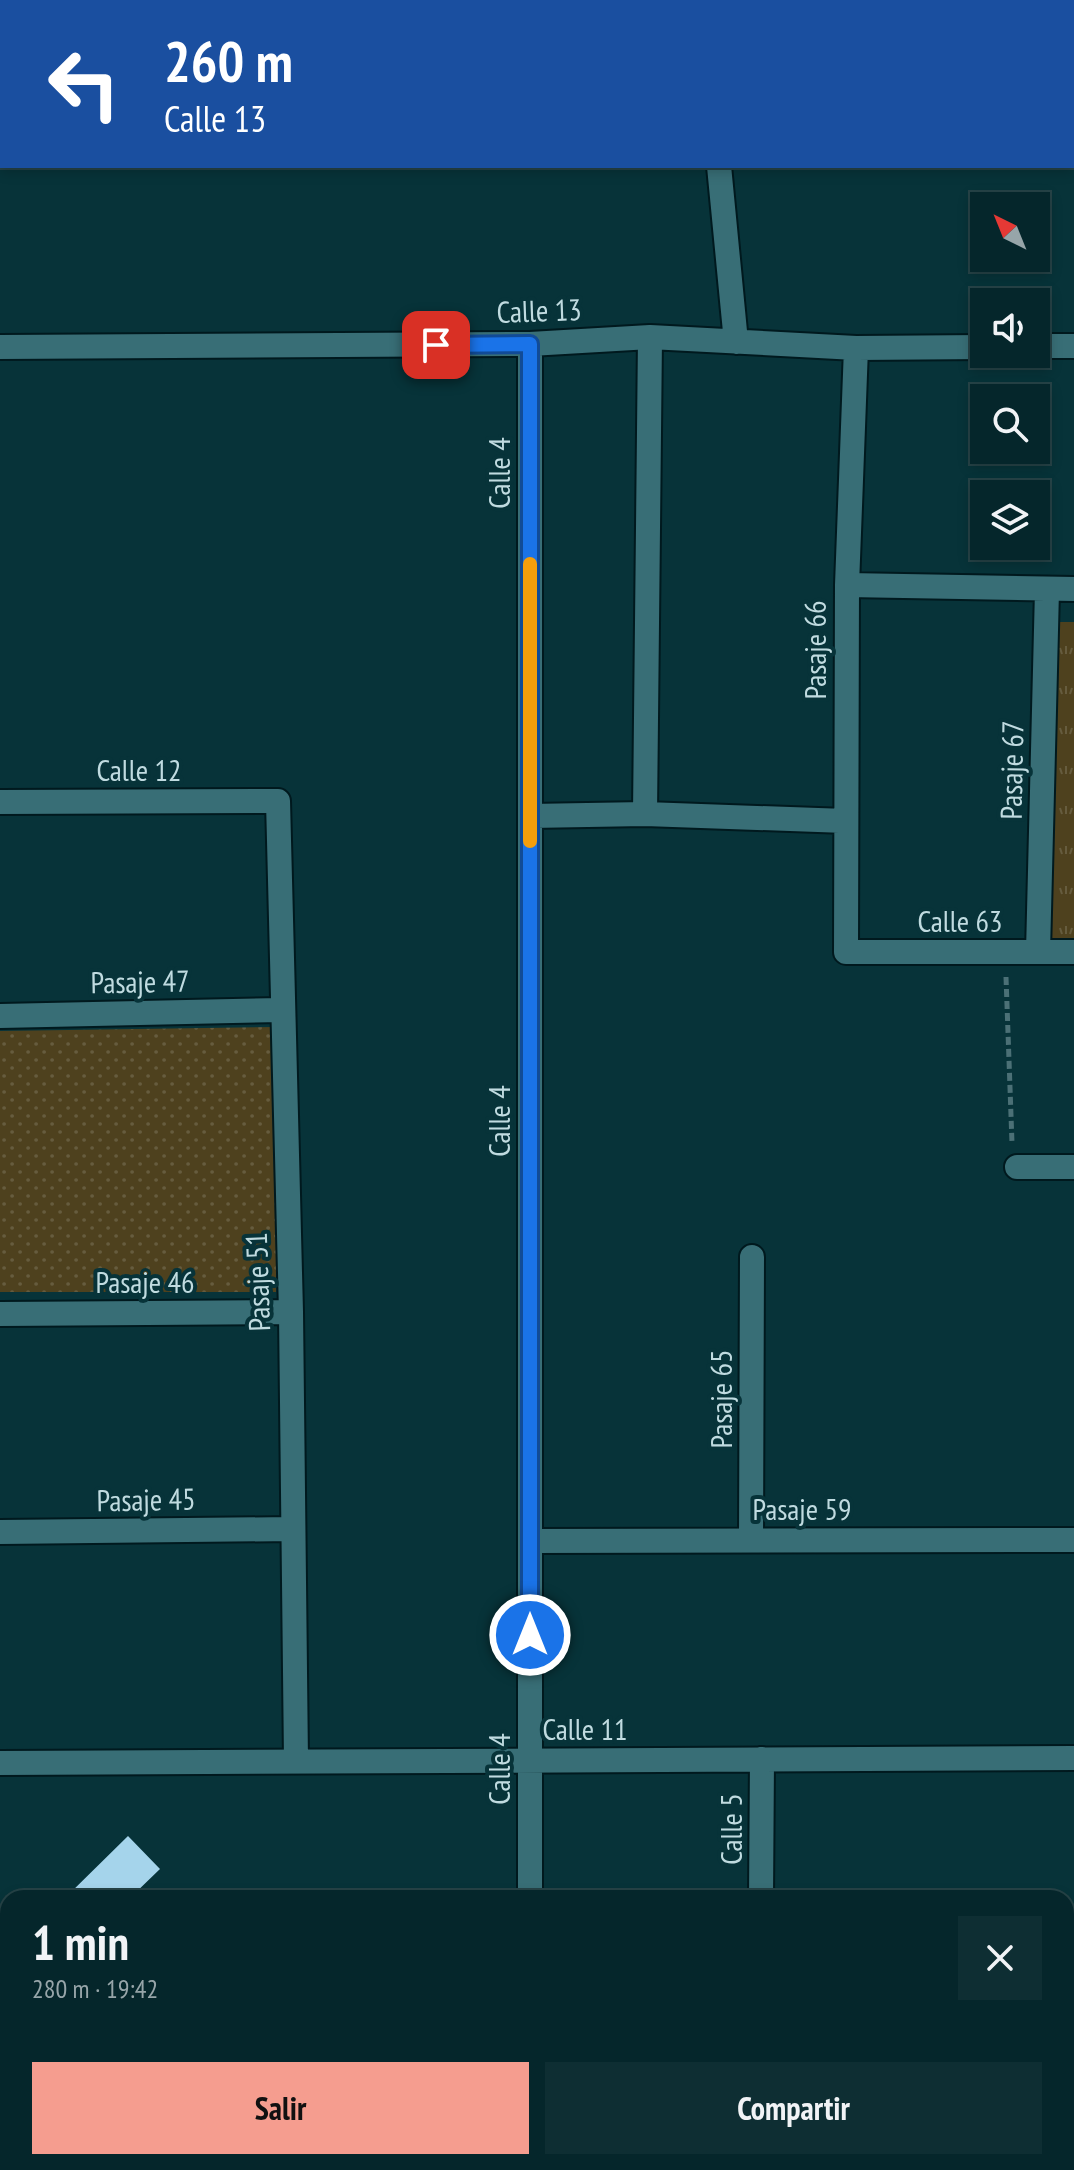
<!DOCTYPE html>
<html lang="es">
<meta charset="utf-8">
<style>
body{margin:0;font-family:"PT Sans Narrow",sans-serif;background:#0e2e33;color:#f1f3f6;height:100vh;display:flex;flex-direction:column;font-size:30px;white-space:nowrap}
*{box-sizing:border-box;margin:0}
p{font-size:26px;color:#97a5a9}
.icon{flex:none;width:44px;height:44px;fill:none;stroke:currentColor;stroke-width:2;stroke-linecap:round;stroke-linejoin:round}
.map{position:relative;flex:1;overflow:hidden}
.drawer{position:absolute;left:0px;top:1890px;width:1074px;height:280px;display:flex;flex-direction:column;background:#05262b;border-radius:24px 24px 0 0;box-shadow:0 4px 12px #0003,0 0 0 2px #264347}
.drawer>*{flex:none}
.guide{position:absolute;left:0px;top:0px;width:1074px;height:168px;box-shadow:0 4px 12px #0003,0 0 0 2px #264347;background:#1a4fa0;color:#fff;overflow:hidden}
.needle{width:52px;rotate:317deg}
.fabs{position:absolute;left:970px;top:192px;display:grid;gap:16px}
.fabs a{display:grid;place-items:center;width:80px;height:80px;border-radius:0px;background:#05262b;box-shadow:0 4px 12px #0003,0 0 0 2px #264347;font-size:40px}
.pin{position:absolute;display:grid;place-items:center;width:68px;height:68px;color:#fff;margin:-34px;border-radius:16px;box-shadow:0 4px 12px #0006}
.me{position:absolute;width:88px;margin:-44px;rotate:0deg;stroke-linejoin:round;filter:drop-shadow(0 0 6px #0008)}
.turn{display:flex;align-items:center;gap:28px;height:168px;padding:0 32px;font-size:36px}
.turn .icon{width:104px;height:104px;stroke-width:2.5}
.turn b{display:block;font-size:56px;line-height:68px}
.round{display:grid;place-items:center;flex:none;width:84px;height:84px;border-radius:0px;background:#0e2e33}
.headline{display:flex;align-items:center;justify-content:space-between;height:136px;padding:0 32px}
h1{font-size:48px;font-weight:600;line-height:60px}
.primary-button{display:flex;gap:16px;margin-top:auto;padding:16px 32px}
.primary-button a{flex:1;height:92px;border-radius:0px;background:#f59d8f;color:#111;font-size:32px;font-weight:600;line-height:92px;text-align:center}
.primary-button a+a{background:#0e2e33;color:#f1f3f6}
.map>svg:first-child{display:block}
.grass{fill:url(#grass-tufts)}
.park{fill:url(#park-dots)}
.pitch{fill:#4e411e}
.building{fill:#a5d4eb}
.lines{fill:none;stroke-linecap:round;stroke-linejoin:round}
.minor-casing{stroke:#00191e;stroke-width:28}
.path{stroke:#4b7076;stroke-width:5;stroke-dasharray:8 4;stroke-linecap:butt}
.minor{stroke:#386e76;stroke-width:24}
.route-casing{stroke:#114b97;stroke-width:20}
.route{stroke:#1a73e8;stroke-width:14}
.slow{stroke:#f59e0b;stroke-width:14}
.labels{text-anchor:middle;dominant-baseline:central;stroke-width:8;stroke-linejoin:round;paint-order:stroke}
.street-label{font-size:30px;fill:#c0dbe0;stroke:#073339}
</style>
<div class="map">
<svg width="1074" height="2170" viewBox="0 0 1074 2170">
<defs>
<pattern id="grass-tufts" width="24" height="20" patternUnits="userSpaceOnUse" patternTransform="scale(2)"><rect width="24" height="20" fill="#4e411e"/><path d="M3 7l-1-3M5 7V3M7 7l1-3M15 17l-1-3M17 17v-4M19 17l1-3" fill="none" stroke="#665c3e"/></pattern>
<pattern id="park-dots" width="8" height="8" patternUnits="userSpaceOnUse" patternTransform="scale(2)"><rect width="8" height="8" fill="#4e411e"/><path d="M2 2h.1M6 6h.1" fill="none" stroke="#665c3e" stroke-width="1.8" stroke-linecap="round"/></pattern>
</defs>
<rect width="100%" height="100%" fill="#073339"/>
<path class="grass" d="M1048,622h26v335l-33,1z"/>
<path class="park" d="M276,1027v265h-276v-261z"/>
<path class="pitch" d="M0,1976l8,8v136l-8,-8z"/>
<path class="building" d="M128,1836l32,33 -30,29h-65z
M8,2129v33h28l-9,8h-27v-33z
M138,2162h63l-8,8h-63z
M446,2162h59v7l-60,1z"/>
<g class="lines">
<defs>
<path id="minor" d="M702,0l1,2
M719,166l17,176
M530,344v1554
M1036,346h38
M0,347l530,-3 120,-7 206,11 128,-1
M856,348l-9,237 -1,367h228
M847,585l227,4
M0,802l278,-1 13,511 5,449
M645,814l5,-477
M530,816l115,-2 201,7
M1038,952l9,-362
M0,1016l281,-6
M1017,1167h57
M0,1314l291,-2
M0,1532l292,-3
M751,1540l1,-283
M530,1541l544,-1
M0,1763l1074,-5
M761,1898l1,-139
M1066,1991h8
M531,2162v8
M761,2170v-8
M979,2170v-8"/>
</defs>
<use href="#minor" class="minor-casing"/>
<path class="path" d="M1006,977l6,166"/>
<use href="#minor" class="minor"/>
</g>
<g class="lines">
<defs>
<path id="route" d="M436,345l94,-1v1291"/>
</defs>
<use href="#route" class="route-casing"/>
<use href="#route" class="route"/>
<path class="slow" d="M530,564v277"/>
</g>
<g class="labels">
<g class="street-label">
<text transform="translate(539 310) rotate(-2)">Calle 13</text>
<text transform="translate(498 473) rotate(-90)">Calle 4</text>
<text transform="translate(814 650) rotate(-90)">Pasaje 66</text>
<text x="139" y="769">Calle 12</text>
<text transform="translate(1011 770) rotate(-89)">Pasaje 67</text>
<text x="960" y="920">Calle 63</text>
<text transform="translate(140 981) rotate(-1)">Pasaje 47</text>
<text transform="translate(498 1121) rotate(-90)">Calle 4</text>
<text x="145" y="1281">Pasaje 46</text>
<text transform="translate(257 1282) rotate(-92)">Pasaje 51</text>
<text transform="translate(720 1399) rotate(-90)">Pasaje 65</text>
<text transform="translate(146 1499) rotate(-1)">Pasaje 45</text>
<text x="802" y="1508">Pasaje 59</text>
<text x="585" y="1728">Calle 11</text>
<text transform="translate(498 1769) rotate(-90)">Calle 4</text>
<text transform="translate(730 1829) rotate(-90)">Calle 5</text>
</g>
</g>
</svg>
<div class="fabs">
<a><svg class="needle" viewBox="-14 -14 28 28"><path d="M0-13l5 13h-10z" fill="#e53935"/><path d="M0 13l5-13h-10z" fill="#97a5a9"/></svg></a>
<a><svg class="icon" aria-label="sound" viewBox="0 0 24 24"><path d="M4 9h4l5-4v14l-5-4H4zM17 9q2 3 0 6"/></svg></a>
<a><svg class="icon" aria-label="search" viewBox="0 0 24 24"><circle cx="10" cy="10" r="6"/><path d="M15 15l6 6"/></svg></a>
<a><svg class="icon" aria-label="layers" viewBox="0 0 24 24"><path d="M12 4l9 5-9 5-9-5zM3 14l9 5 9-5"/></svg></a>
</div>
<div class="pin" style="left:436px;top:345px;background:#d93025"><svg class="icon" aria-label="arrive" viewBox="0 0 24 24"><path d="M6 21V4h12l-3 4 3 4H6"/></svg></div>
<svg class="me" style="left:530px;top:1635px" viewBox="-20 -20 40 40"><circle r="17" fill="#1a73e8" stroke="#fff" stroke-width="3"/><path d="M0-11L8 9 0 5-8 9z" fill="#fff"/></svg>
<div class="guide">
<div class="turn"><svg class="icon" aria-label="left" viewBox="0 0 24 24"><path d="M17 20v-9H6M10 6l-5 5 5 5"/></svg><div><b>260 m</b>Calle 13</div></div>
</div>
<section class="drawer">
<div class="headline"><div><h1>1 min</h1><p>280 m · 19:42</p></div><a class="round"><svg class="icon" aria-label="close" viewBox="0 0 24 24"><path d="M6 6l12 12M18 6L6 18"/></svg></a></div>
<div class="primary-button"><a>Salir</a><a>Compartir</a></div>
</section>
</div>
